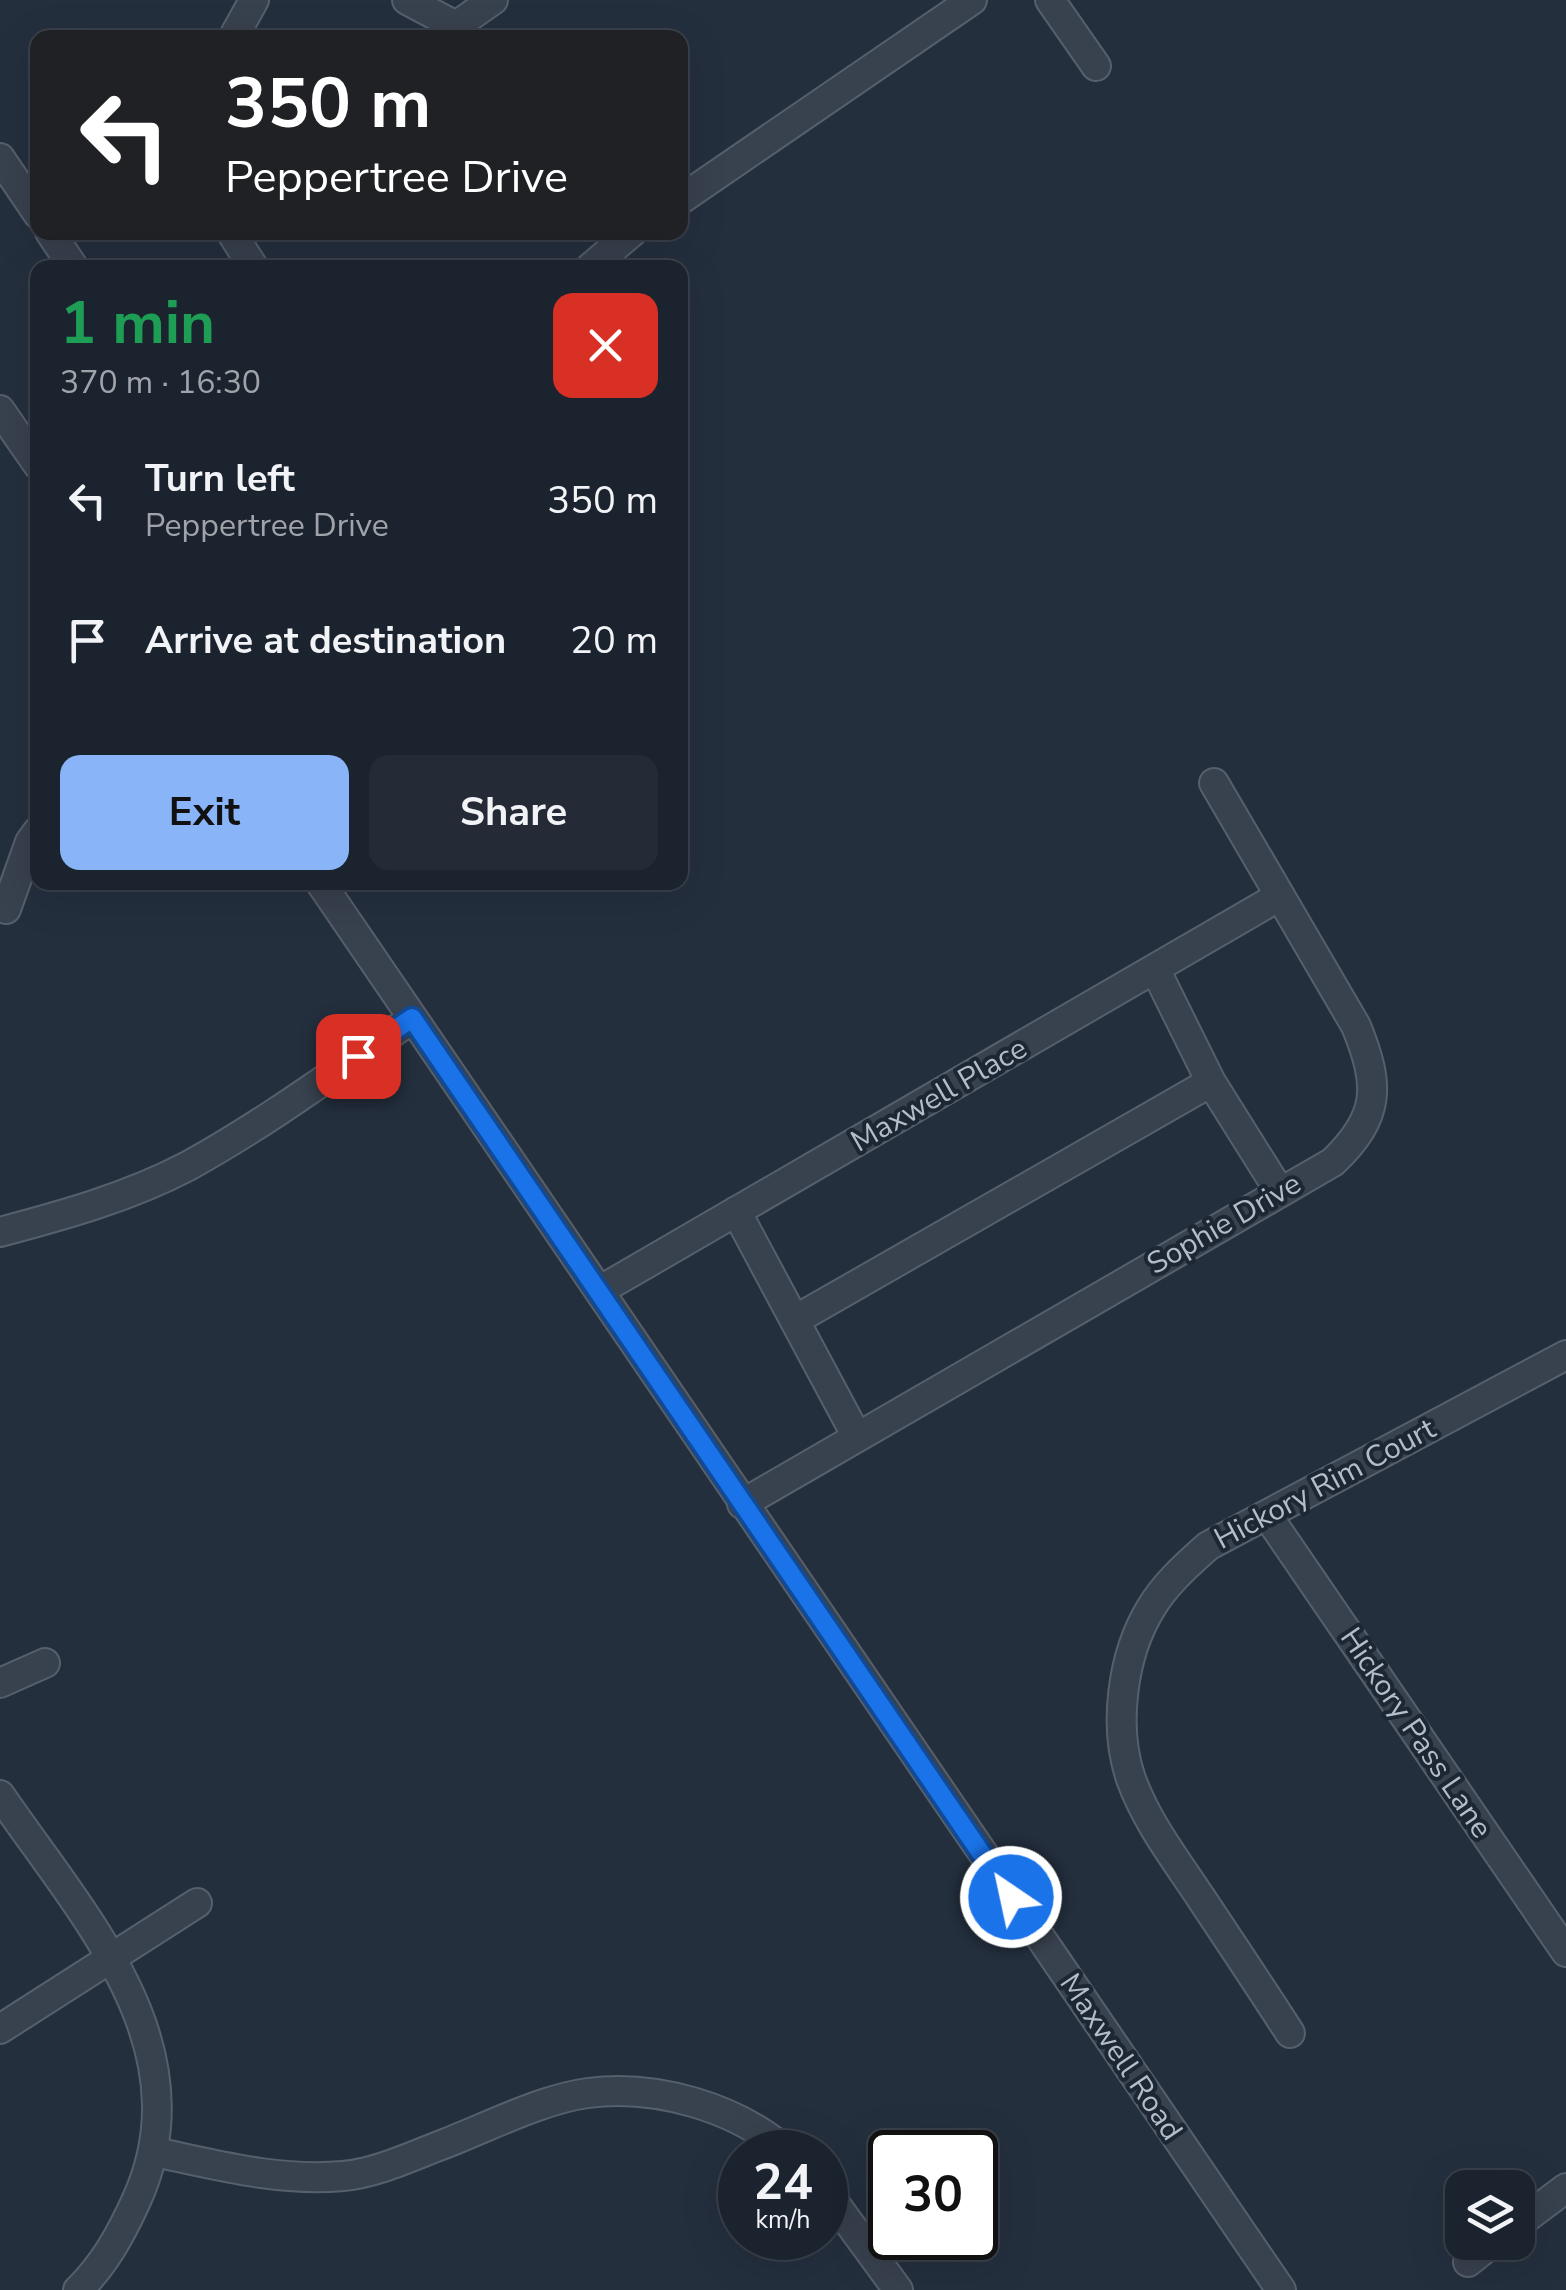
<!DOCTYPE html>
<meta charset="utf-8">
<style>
body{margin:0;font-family:"Nunito Sans",sans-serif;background:#242b36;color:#f1f3f6;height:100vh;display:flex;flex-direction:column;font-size:38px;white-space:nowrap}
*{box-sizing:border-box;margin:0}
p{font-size:32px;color:#a0a4aa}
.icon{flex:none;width:55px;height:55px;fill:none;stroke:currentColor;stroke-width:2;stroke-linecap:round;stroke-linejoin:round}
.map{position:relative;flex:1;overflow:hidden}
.sheet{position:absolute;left:30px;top:260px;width:658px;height:630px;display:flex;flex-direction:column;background:#1b232e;border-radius:20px;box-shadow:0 10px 40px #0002,0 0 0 2px #39404a}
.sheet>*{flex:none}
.guide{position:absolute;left:30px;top:30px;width:658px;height:210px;border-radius:20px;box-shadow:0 10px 40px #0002,0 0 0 2px #39404a;background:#202124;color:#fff;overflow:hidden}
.buttons{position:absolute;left:1445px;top:2170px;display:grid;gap:20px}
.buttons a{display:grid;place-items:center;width:90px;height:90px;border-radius:20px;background:#1b232e;box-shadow:0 10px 40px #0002,0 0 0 2px #39404a;font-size:50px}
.speed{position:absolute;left:718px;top:2130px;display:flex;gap:20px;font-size:50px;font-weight:700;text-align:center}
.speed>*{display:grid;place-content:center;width:130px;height:130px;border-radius:50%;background:#1b232e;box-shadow:0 10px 40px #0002,0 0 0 2px #39404a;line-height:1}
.speed small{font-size:25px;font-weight:400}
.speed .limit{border:5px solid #111;border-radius:15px;background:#fff;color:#111}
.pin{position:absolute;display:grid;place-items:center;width:85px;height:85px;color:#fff;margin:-42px;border-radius:20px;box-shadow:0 5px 15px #0006}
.me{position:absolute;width:110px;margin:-55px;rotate:326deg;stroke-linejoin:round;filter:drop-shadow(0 0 8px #0008)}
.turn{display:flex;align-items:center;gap:35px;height:210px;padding:0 30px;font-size:45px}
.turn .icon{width:130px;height:130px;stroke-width:2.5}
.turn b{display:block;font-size:70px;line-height:85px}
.round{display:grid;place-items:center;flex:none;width:105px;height:105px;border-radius:20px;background:#242b36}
.overview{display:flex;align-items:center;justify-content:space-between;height:170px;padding:0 30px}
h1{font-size:60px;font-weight:700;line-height:75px;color:#1e9e55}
.button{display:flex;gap:20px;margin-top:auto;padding:20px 30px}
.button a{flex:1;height:115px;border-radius:20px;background:#8ab4f8;color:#111;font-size:40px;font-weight:700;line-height:115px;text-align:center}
.button a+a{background:#242b36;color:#f1f3f6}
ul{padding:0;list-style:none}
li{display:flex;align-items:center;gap:30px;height:140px;padding:0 30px}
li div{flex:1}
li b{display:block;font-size:38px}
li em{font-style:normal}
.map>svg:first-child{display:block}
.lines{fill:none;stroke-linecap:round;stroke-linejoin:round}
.minor-casing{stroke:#565f6c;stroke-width:32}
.minor{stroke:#38414e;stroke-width:28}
.route-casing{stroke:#114b97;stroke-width:25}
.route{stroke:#1a73e8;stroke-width:18}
.labels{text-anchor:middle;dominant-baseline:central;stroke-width:8;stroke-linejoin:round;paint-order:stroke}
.street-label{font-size:30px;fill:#b4bcc9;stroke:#1d2633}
</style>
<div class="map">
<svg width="1566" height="2290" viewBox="0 0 1566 2290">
<rect width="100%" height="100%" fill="#242f3e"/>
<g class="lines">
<defs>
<path id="minor" d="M407,0l49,26 11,12
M1050,0l46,66
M456,26l37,-26
M233,38l21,-38
M0,158l38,56
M680,200l292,-200
M50,232l24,36
M231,232l23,36
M590,268l42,-36
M0,410l38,55
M320,882l961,1408
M6,909l24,-67 8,-11
M1155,969l56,113 69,110
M736,1211l120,224
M0,1232c64,-17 129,-35 188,-66 78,-43 151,-97 224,-147
M599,1291l679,-394
M795,1320l416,-238
M742,1504l591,-342c48,-46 47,-77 23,-136l-142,-243
M1267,1515l299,437
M0,1683l45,-20
M0,1795c82,120 207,252 136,406 -15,33 -32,64 -58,89
M0,2029l197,-126
M1290,2033c-29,-45 -59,-90 -89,-135 -25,-38 -54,-75 -70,-119 -18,-52 -9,-124 20,-171 14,-24 36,-43 57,-62l358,-191
M155,2152c61,13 125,30 188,24 34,-3 69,-20 101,-32 44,-17 98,-45 144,-51 67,-9 148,14 199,59
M825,2190l73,100
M1518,2224l48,-36
M1468,2262l25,-20"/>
</defs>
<use href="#minor" class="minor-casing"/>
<use href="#minor" class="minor"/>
</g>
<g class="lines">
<defs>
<path id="route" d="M358,1056l54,-38 599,879"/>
</defs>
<use href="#route" class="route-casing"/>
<use href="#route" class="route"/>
</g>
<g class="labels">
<g class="street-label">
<text transform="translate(939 1095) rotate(-30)">Maxwell Place</text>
<text transform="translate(1224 1224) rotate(-30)">Sophie Drive</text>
<text transform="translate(1325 1484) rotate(-28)">Hickory Rim Court</text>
<text transform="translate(1416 1733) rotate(56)">Hickory Pass Lane</text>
<text transform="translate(1121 2057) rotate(56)">Maxwell Road</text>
</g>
</g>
</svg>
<div class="buttons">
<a><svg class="icon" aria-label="layers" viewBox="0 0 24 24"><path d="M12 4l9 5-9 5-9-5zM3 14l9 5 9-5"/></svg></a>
</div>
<div class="speed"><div>24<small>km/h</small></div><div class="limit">30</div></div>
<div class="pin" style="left:358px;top:1056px;background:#d93025"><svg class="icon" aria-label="arrive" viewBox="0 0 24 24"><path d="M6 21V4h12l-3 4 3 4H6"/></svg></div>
<svg class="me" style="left:1011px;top:1897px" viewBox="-20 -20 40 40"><circle r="17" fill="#1a73e8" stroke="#fff" stroke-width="3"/><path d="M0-11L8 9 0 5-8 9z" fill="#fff"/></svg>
<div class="guide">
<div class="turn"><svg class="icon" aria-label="left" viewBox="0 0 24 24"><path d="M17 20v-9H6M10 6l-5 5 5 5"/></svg><div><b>350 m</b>Peppertree Drive</div></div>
</div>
<section class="sheet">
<div class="overview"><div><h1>1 min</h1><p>370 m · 16:30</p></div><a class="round" style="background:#d93025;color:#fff"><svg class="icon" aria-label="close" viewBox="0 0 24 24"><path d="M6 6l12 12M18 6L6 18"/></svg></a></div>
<ul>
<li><svg class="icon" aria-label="left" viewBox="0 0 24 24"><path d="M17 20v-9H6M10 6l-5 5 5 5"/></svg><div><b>Turn left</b><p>Peppertree Drive</p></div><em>350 m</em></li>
<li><svg class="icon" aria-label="arrive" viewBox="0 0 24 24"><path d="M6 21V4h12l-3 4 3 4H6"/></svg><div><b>Arrive at destination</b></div><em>20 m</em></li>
</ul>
<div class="button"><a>Exit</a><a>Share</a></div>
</section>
</div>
